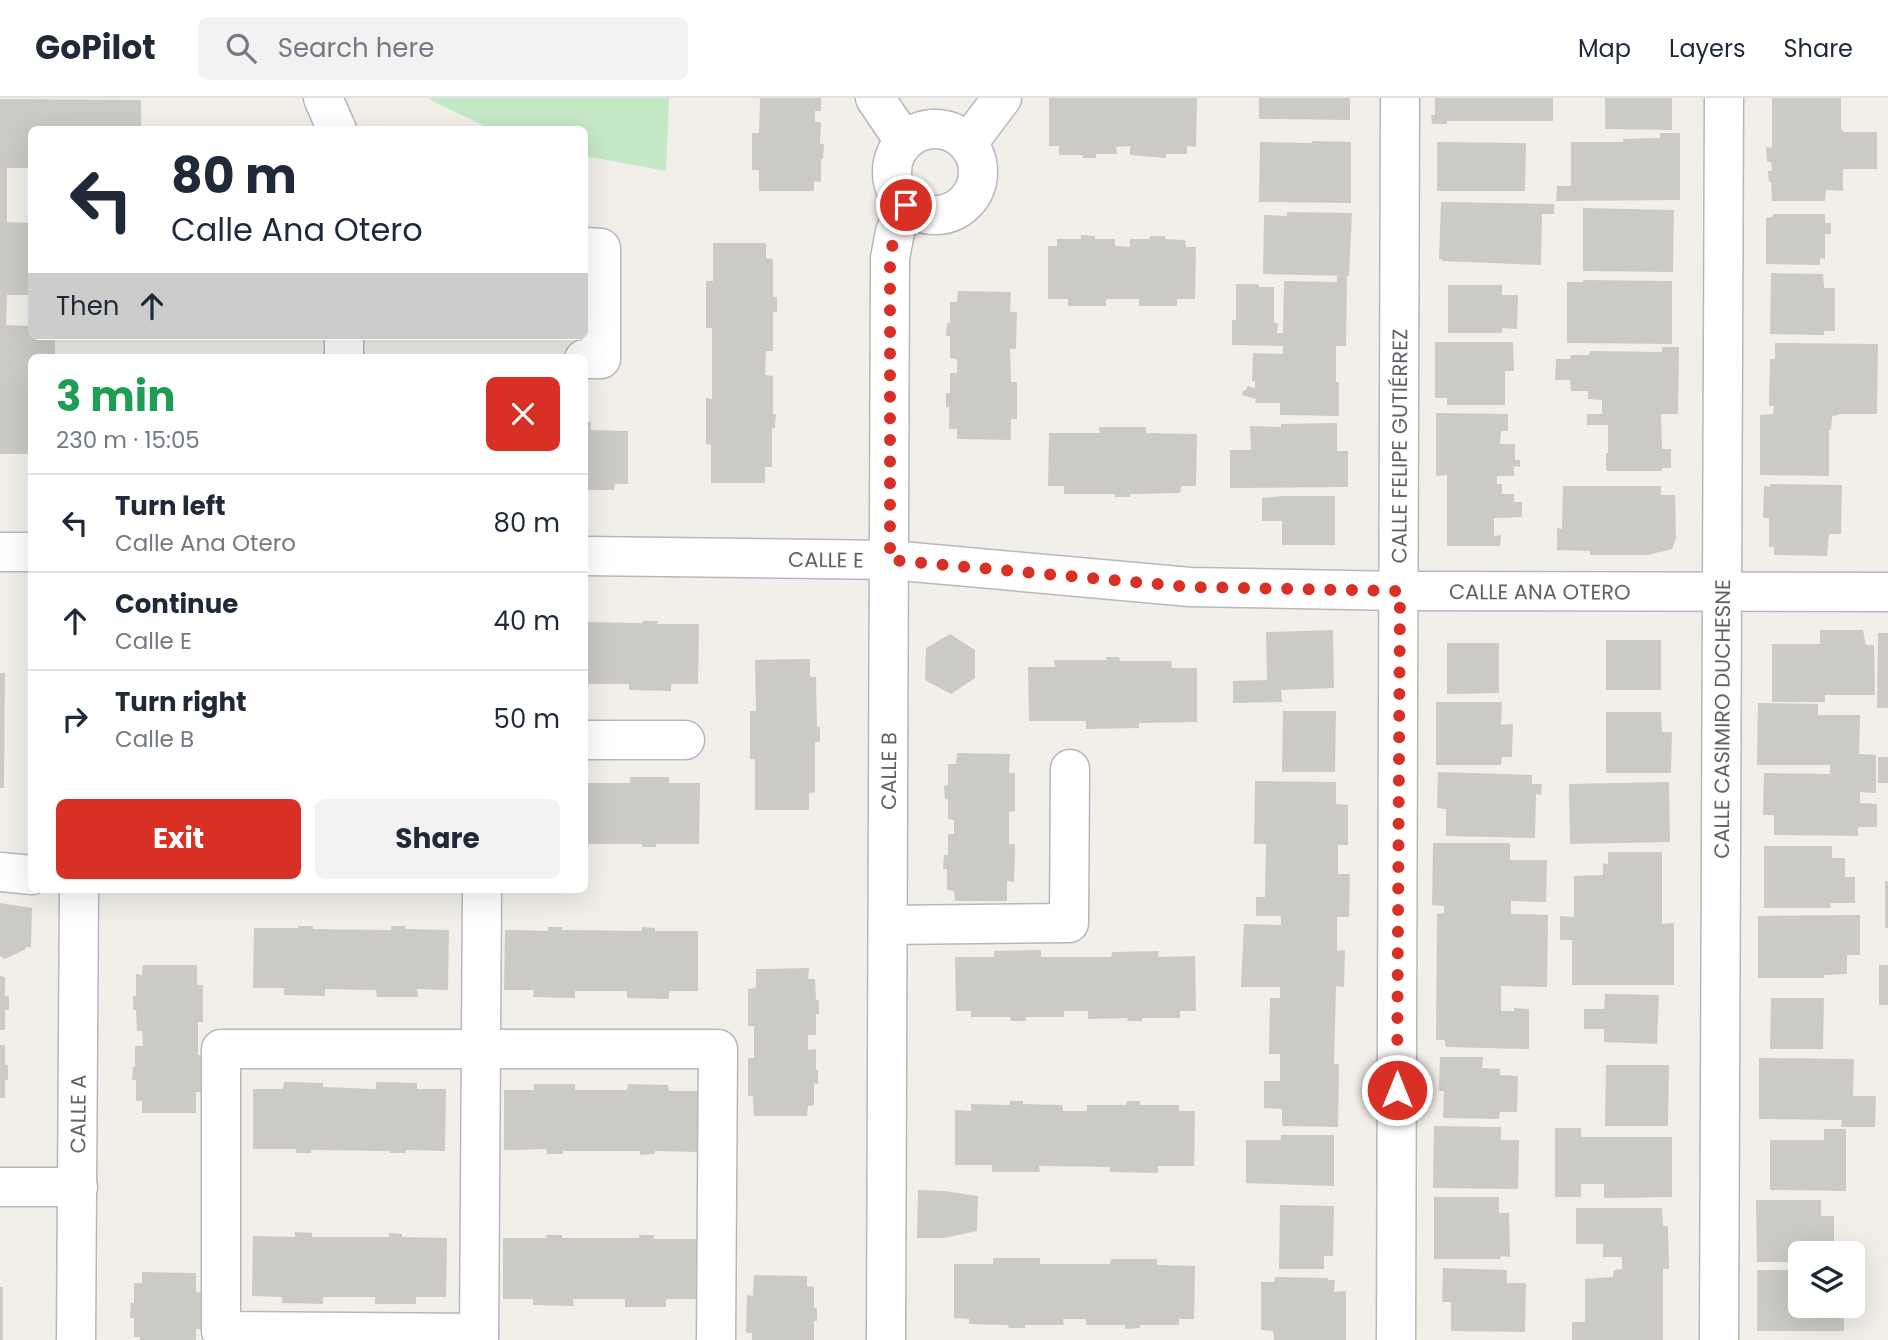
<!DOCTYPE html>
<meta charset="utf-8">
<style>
body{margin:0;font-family:Poppins,sans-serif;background:#f2f2f3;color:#1f2937;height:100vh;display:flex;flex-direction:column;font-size:26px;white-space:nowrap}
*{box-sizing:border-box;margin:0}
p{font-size:23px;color:#747a83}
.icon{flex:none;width:38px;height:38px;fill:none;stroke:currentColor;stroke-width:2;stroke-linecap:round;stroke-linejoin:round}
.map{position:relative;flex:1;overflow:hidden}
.details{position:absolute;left:28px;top:256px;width:560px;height:539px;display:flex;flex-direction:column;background:#fff;border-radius:10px;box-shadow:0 7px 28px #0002}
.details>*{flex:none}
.banner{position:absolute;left:28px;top:28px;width:560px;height:214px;border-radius:10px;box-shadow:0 7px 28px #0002;background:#fff;color:#1f2937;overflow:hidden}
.controls{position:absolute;left:1788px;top:1143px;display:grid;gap:14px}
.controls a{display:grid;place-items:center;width:77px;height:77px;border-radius:10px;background:#fff;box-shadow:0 7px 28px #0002;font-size:35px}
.pin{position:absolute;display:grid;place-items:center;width:60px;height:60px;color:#fff;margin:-30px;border:4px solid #fff;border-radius:50%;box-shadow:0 2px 7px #0007}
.me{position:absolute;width:77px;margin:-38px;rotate:0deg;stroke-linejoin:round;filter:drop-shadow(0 0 5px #0008)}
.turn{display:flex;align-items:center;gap:24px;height:147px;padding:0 28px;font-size:32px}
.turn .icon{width:91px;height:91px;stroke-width:2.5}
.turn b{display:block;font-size:49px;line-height:60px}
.then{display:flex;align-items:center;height:66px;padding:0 28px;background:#0003;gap:14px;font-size:26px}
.round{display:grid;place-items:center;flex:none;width:74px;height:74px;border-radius:10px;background:#f2f2f3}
.summary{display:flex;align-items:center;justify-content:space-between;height:119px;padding:0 28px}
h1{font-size:42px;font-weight:700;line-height:52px;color:#1e9e55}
.action{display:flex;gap:14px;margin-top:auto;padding:14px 28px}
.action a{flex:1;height:80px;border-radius:10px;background:#d93025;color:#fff;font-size:28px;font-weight:700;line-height:80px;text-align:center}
.action a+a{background:#f2f2f3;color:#1f2937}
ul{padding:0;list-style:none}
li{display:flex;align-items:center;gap:21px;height:98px;padding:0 28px;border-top:2px solid #e0e1e3}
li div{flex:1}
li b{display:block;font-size:26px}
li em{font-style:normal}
header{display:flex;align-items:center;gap:42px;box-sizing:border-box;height:98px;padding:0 35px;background:#fff;border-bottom:2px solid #e0e1e3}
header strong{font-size:33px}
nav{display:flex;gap:38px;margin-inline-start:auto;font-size:24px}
.search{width:490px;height:63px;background:#f2f2f3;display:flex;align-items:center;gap:18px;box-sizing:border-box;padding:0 24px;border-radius:10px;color:#747a83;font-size:26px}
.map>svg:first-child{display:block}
.green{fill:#c5e8c5}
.building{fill:#cccac5}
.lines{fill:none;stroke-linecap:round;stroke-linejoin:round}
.minor-casing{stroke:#b5b8bc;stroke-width:41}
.minor{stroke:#fff;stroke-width:38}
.route{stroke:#d93025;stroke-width:12;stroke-dasharray:0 21.6}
.labels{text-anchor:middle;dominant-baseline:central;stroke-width:5;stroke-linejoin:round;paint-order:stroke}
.street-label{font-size:21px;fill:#5f6368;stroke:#fff}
</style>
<header>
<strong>GoPilot</strong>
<div class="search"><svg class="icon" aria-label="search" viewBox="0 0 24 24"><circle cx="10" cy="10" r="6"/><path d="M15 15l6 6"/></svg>Search here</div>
<nav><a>Map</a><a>Layers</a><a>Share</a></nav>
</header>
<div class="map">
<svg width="1888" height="1242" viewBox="0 0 1888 1242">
<rect width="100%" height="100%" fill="#f1efe8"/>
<path class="green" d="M430,0h239l-3,73 -81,-15 -1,-26 -93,-1 -59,-28z"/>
<path class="building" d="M760,0h61v13h-6v11h6l-1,22h4l-1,15h-2v23l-7,-1v10h-55v-21h-7v-37h7z
M1049,0h148l-1,49 -9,-1v8h-21v4l-36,-3v-9l-14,1 1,7h-21v4h-14l1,-3h-24v-9h-10z
M1259,0h91v22l-91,-1z
M1435,0h118v23h-106v3h-15l-1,-9h4z
M1605,0h67v32l-67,-1z
M1772,0h69v32h2v2h34v37h-34v22l-17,-1 -1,11h-53l-1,-19h-2l-1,-11h4l-1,-9h-4l-1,-15 6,1z
M0,1l141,1v30h-109v38h-25v54l25,1v72h-25l-1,30 26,1v10h23v21h-23v97h-32z
M1660,35h20v67l-124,1 1,-15h14v-44h52v-3l37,-1z
M1312,43l39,1v61l-92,-1 1,-60 52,1z
M1437,44l89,1 -1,48h-88z
M1441,104l113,2v10h-12l-1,51 -99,-4v-2h-3z
M1583,110l91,2 -1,62 -90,-1z
M1287,114l65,1 -3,63 -86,-2 1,-59 23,1z
M1773,116h52v9h6v11h-6v25l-5,-1v7l-54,-1v-46l7,-1z
M1081,137l14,1v3h20v7l15,1v-8h20v-3h15v3l20,1 1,7h10l-1,52h-18v7h-38v-7h-33v7h-38v-7h-20v-53h9v-7h24z
M713,145h53v15l7,1v38h4v15h-4v39h-7l-1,24 8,1v38h3l-1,11v3h-3v39h-7v16h-54v-38l-5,-1v-46l6,1v-71h-6v-47h7z
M1771,175l52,1 1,14h11v43h-11v4l-54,-1z
M1337,178h10l-1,70h-10v36h3v34l-59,-1v-12h-25l1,-4 -14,-4 1,-5 2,1 3,-5 7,2v-7h-3l1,-28 30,1v-8l-51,-1v-25h4v-36h23v3h15v36h4l-1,10h6l1,-52 53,1z
M1583,182l89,1v63l-105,-1v-61h16z
M1448,187h54v10h16l-1,34 -15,-1v5h-54z
M958,193l53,1 -1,20h7l-1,37h-6l1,33h6v37h-6v21l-54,-1v-10h-8v-22h-3v-14h4v-20h7v-14l-7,-1v-22h-4l1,-13h3v-21h7z
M1435,244h78l1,29h-9v34h-58v-7h-12z
M1775,245l103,1 -1,70h-38v1l-7,1 -1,14h-2v46l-69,-1v-60l13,-1 1,-8h-5l1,-47h5z
M1662,249h17l-1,67h-17l1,35h9v19h-9v3h-54l-2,-1v-17h2v-28h-21v-11h15v-14l-14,-1v-8h-17l-1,-11h-15l1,-21h14l1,-4h18l1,-4 72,1z
M1436,315l72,1v17h-7l-1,13h15v16h5v7l-6,-1v10h-17v8h5v10h12v8h8v15l-28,1v18l7,-1 -1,11h-53v-71l-11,1z
M584,324h7v8l37,1v53h-13l-1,6h-30z
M1337,325v28h11v36l-118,1v-38h21l-1,-24 31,1v-3z
M1099,329h47v6l51,1 -1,52h-15l-1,7 -50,1v3h-15v-3h-51v-8h-16l1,-53h51z
M1770,386l72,1 -1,49h-12l-2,22 -53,-1v-8h-5v-29h-6l1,-32 6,1z
M1563,388h98v9h14l1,43 -4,11 -24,6h-58v-4l-33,-1v-22l5,1z
M1282,398h53v49h-53v-24h-20v-23z
M643,523h15l-1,3h42l-1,60h-27v7l-42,-1v-6h-45v-62l59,1z
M1333,532l1,58 -53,2 1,12 -49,1v-22l34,-1 -1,-48z
M1820,532h43l3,15h8l1,50h-50v7h-53v-58h48z
M1878,535h10v75h-11z
M950,536l25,16v28l-24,16 -26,-14 1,-32z
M1606,542h55v50h-55z
M1447,545h52v50l-52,1z
M1106,559h13l1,4h51l1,7h25v54l-58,1v5l-53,1v-8h-57l-1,-54h27l-1,-7h53z
M810,561v18h6l1,50h3v15h-5v50l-6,1v17h-54v-51h-5v-48h6l-1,-51z
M0,575h5l-1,115h-4z
M1436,604h66l-1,23 12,-1 -1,33h-10l-1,8h-65z
M1758,605l60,1v11h42l-1,39 17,1v38l-16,-1v11l17,1v23h-19v9l-84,-1v-20h-11l1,-42 66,1v-9h-73z
M1283,613h53l-1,61h-53z
M1606,614h55l1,20h10l-1,41h-65z
M957,655l53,1 -1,19h6v38l-6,1v32h6l-1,38 -7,-1v20h-52l-1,-10 -7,-1v-21h-4l1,-14h4v-21h6v-14l-6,-1v-20h-3l-1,-13 4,-1v-21h8z
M1878,659h10v26h-10z
M1438,674l94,3v9h10l-1,11 -5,-1 -1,44 -89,-2v-27l-9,-1z
M630,679h39v6h31l-1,61h-43v3h-14v-3h-58v-61h46z
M1255,683l81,1v22l12,1v40h-10v29h12l-1,43h-12v34l8,-1 -1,37 -8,-1 -2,78h5l-1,63 -56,-1v-17l-18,-1v-27h16v-27h-11l1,-56h10v-11h-39l3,-63 37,1v-9h-25v-19h9l1,-53h-12z
M1669,684l1,60 -100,2 -1,-60z
M1433,745h77v17h37l-1,42 -35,-1v13l37,1 -1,72 -46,-1v25h13v-3l15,1v40l-83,-2 -1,-7h-9l1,-126 7,-1v-7l-12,-1z
M1764,748h68v12h13v19h10v26h-25l1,5h-67z
M1608,754h54v72l12,-1v62h-102v-45h-12v-24l14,1v-41l29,-1v-12l5,1z
M1885,783h3v47h-3z
M0,805l32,5 -1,39h-6l1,2 -21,10 -5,-3z
M1860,817v40h-13v19l-23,1v3h-66v-62z
M298,828h15v3l78,1v-4h14v3l44,1 -1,60 -31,-1 1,8h-41l-1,-7 -51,-1v7l-41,-1v-7h-31l1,-60h44z
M548,829h14v3l80,1v-4l13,1v3h43v60h-29v8l-42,-1v-7h-52v7l-42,-1 1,-7h-30l1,-60 43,1z
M1041,852v7h70l1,-5 47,-1 -1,6 37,-1 1,55h-16v7h-38v3h-15l1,-3 -40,1v-8h-24v6h-38v4h-15l-1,-4h-39v-6h-15l-1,-54h39v-6z
M143,867h54v20h6v37h-5v33h5v37h-7v21h-54v-12h-6v-21h-4l1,-13h2v-21h8l-1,-15h-5l-1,-21h-3v-14h3v-22l6,1z
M1879,867h9v40h-9z
M809,870l-1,11h7l1,21h3v14h-3v21h-8v15l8,-1v21h2v14l-4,-1v22l-6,1 -1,10h-53l-1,-20h-5v-38h6v-32h-6v-37l8,-1v-19z
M0,878l5,1v19h4v14h-4v20h-5z
M1605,896l54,1 -2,49 -53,-2v-13h-20v-20h20z
M1771,900h53l-1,51h-53z
M0,947h5v20h3v15h-3v18h-5z
M1440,959h43l-1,11 18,1v6l18,1 -1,36h-17l-1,7 -56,-1 1,-27h-5z
M1759,960l95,1 -1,37h23l-1,31h-34l1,-7 -83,-1z
M1606,967h63l-1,61h-63z
M284,984l39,1v4l53,2v-7l41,1v6h29l-1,62 -39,-1v3h-16v-2l-79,-1v3h-15v-4h-43v-60h30z
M534,986h41v6h52l1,-6 40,1 1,6h29v61l-43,-1v3l-15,1v-4h-77v3h-16l-1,-5 -42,1v-60h30z
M1010,1003h13v3l39,1 1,6h24v-6h39l1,-4h13v4h39v6h16l-1,55h-36v7l-48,-1v-5l-71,-1 1,6h-48v-7h-37v-55l16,1v-7l39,1z
M1434,1028l67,1v13h18l-1,49 -85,-1z
M1555,1030h26v9h91v60l-68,1v-14h-23v13h-26z
M1824,1031h22v62l-76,-1v-50h54z
M1281,1037h53v51l-88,-3v-43h35z
M918,1092l26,1 34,5 -1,35 -33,7h-27z
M1434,1099h65v16h10l1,44 -9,-1 -1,3h-66z
M1756,1102h65v16h13v37h-33v9h-44z
M1280,1107l54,1 -1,50h-9v13h-45z
M1576,1110h86l1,18h5l1,43h-6v71h-91v-18h13v-43l28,-2 1,-7 8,-1v-12h-19v-13h-27z
M295,1134l17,1v4h77v-4l13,1v3l45,1 -1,59h-30v7h-41v-7h-52v7l-41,-1v-6l-30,-1 1,-60 42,1z
M546,1137h16v3h77v-3h15v4h43l-1,60h-30v8h-41v-8h-52l1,7 -41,-1v-6h-30v-61h44z
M993,1160h47v6h70l1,-5h46v6l38,1 -1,53h-15v6h-39v3l-15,1v-4h-39v-6h-23l1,6h-39v3h-16l-1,-3 -39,-1v-5l-15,-1v-54h39z
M1443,1170l64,2v13h19l-1,49 -74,-1v-29h-9z
M1757,1172h44v36h43v25h-87z
M142,1174l54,1v19l7,1 -1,36h-6v11h-56v-3h-6v-19h-4l1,-15h3v-20h8z
M754,1177l53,1v10l7,1v21h3v13h-3v19h-62v-7h-6l1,-38 6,1z
M1275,1179l53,1v2h7l-1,12 12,-1v49h-72l-1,-9 -12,-1v-48h13z
M0,1189h3v53h-3z"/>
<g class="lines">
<defs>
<g id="minor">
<path d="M323,0l14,32"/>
<path d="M875,0l29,43"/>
<circle cx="935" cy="74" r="43"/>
<path d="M968,45l34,-45"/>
<path d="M584,149l17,1v111h-17"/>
<path d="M344,259v-21"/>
<path d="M0,454h32"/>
<path id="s1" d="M584,458l306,4 300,27 210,4 488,1"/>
<path d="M584,642h101"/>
<path d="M0,774l32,3"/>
<path d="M889,827l180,-2 1,-154"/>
<path d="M0,1089h78"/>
<path d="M479,1235l-258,-2v-282h497l-2,291"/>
<path id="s2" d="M76,1242l3,-451"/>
<path d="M479,1242l3,-451"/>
<path id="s3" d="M886,1242l4,-1082 5,-26 11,-27"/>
<path id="s4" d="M1396,1242l4,-1242"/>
<path id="s5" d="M1719,1242l5,-1242"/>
</g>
</defs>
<use href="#minor" class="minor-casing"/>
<use href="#minor" class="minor"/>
</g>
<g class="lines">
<path class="route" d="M906,107l-11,27 -5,26v302l300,27 210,4 -3,499"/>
</g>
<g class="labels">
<g class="street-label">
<text stroke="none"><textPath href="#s4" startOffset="894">CALLE FELIPE GUTIÉRREZ</textPath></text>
<text stroke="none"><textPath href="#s1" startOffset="242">CALLE E</textPath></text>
<text stroke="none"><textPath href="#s1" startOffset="957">CALLE ANA OTERO</textPath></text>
<text stroke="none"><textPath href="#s5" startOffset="621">CALLE CASIMIRO DUCHESNE</textPath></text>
<text stroke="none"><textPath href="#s3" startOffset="569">CALLE B</textPath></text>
<text stroke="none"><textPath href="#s2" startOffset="226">CALLE A</textPath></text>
</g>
</g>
</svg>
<div class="controls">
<a><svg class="icon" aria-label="layers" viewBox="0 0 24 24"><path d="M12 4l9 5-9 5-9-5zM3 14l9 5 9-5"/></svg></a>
</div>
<div class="pin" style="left:906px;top:107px;background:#d93025"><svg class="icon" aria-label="arrive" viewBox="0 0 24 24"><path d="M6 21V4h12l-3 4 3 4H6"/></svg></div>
<svg class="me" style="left:1397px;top:992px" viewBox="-20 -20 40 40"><circle r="17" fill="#d93025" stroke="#fff" stroke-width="3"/><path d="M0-11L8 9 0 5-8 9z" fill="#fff"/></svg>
<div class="banner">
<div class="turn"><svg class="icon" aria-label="left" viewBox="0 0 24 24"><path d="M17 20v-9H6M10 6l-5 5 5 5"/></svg><div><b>80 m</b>Calle Ana Otero</div></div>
<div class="then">Then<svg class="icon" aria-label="ahead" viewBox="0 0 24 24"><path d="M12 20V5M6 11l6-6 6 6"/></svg></div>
</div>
<section class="details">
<div class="summary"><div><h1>3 min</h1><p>230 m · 15:05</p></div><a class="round" style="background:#d93025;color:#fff"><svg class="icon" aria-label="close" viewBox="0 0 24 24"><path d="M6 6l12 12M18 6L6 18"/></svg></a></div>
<ul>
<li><svg class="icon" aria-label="left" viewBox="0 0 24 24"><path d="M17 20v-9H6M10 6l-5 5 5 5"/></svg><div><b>Turn left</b><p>Calle Ana Otero</p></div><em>80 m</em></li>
<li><svg class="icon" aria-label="ahead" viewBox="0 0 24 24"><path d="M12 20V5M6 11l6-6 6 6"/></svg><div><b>Continue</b><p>Calle E</p></div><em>40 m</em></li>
<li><svg class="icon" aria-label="right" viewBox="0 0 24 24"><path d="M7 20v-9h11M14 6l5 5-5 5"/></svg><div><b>Turn right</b><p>Calle B</p></div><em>50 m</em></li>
</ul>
<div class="action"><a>Exit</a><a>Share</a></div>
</section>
</div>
